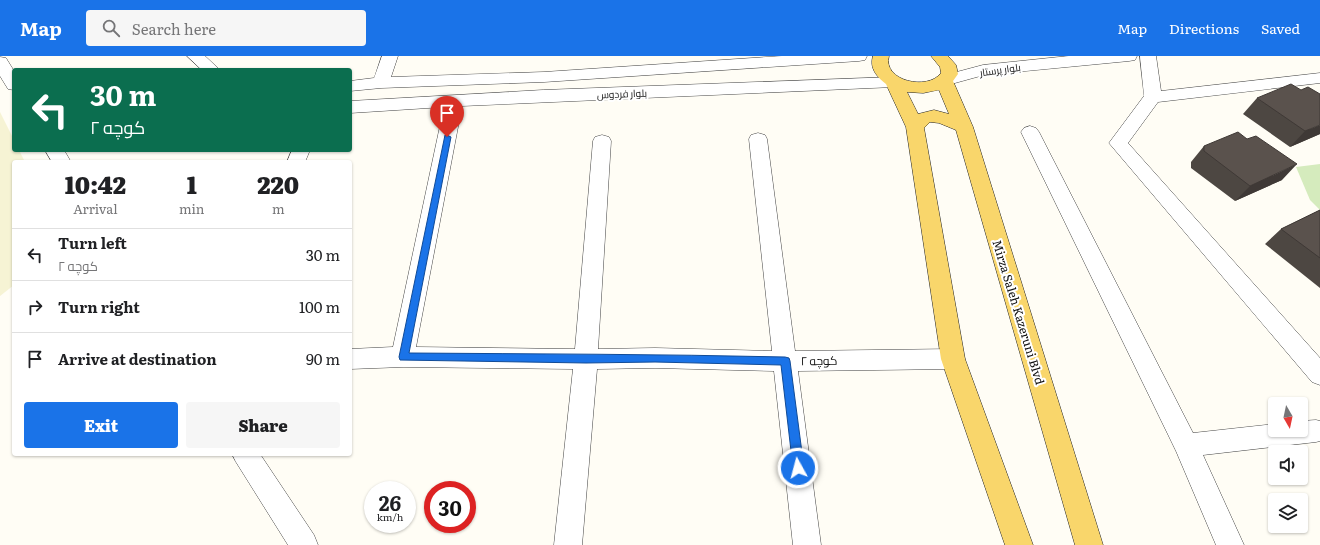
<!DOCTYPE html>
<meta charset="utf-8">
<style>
body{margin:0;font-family:Literata,Cairo,serif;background:#f6f6f6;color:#202124;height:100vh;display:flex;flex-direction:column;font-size:15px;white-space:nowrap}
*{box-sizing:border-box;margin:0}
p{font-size:13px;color:#757577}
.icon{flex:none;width:22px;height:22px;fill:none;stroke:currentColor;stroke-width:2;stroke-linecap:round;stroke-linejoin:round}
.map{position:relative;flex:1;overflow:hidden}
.panel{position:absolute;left:12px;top:104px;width:340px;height:296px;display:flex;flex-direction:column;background:#fff;border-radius:4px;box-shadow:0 1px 3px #0004}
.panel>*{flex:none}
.guide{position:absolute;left:12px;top:12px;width:340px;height:84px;border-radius:4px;box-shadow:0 1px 3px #0004;background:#0b6e4f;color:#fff;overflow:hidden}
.needle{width:26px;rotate:171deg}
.buttons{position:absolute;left:1268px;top:341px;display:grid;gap:8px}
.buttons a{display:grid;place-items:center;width:40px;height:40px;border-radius:4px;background:#fff;box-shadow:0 1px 3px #0004;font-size:20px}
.speed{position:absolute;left:364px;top:425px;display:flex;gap:8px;font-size:20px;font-weight:700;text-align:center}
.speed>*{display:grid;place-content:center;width:52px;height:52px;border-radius:50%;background:#fff;box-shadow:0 1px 3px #0004;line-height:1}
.speed small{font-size:10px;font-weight:400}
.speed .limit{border:6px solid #d22;background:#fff;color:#111}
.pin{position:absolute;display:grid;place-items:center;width:34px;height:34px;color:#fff;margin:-41px -17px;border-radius:50% 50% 50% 0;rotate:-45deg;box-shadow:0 0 4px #0007}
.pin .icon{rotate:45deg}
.me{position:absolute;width:44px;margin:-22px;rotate:353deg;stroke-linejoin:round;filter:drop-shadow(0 0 3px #0008)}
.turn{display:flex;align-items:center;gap:14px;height:84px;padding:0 12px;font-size:18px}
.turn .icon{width:52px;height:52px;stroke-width:2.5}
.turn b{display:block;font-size:28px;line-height:34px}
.eta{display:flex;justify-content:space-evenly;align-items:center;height:68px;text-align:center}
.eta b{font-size:24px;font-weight:800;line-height:28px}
.button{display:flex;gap:8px;margin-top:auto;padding:8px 12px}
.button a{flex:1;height:46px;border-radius:4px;background:#1a73e8;color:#fff;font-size:16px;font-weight:800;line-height:46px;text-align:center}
.button a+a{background:#f6f6f6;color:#202124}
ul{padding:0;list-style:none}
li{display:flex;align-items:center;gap:12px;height:52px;padding:0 12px;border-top:1px solid #e0e0e0}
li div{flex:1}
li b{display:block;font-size:15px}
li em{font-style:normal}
header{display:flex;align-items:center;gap:24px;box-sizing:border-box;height:56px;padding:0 20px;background:#1a73e8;color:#fff}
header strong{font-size:19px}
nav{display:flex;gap:22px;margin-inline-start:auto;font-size:14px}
.search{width:280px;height:36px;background:#f6f6f6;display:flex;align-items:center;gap:10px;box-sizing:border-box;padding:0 14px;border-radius:4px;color:#757577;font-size:15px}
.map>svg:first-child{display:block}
.farmland{fill:#f6f3d4}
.green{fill:#d5ebbd}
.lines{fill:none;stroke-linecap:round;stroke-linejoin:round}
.minor-casing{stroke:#444;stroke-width:1}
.major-casing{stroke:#222;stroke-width:1}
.minor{fill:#fff;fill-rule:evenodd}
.major{fill:#f9d66b;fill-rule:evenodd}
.wall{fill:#4d4742}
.shaded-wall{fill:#3f3936}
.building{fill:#5a524d;stroke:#3f3936}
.route{fill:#1a73e8;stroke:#114b97}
.labels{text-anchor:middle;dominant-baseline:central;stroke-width:4;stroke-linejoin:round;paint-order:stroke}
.far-street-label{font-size:10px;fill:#111;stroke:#fff}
.street-label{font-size:12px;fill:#111;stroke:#fff}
</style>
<header>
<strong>Map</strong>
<div class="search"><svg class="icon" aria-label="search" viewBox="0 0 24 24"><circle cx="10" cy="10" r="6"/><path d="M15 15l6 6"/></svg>Search here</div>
<nav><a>Map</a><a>Directions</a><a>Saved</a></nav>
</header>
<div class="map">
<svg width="1320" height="489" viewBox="0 0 1320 489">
<rect width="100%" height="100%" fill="#fffdf5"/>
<path class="farmland" d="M0,56l14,28v10h5l6,12h-11v123l-14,11z"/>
<path class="green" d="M1320,108v46l-10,-10 -14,-33z"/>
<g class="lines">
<defs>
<path id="minor" d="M187,0h18l15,14h-18z
M382,0h16l-7,21 153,-5 238,-16h85l-2,4 -6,1 -315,21 -163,6 -31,3v-10l24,-3z
M1069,0h68l-2,4 -6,1 -145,14 -40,11 -6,-1 -3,-4 3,-4 45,-12z
M1140,0h16l5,35 159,-18v10l-162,19 -30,41 192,215v27l-8,-3 -203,-239 35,-47z
M0,1l6,1 8,13v19l-6,-1 -8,-13z
M894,21l6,1 3,4 -3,4 -6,1 -432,19 -46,241 159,2 18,-208 2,-4 7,-2 7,2 2,4 -13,208 57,-1 117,3 -23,-212 2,-4 7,-2 7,2 2,4 28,212 158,-2 8,3 4,7 -4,7 -8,3 -155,2 23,174h-28l-19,-174 -119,-3 -58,1 -15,176h-28l19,-176 -170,-2 -53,2v-20l43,-2 51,-240 -94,6v-12l193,-11z
M1030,70l6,2 3,4 154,301 82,-9v6h26v-9l15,-1 4,1v20l-4,1 -113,13 41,90h-28l-40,-94 -155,-319 3,-4z
M45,94h19l7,12h-19z
M292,94h18l-5,12h-18z
M232,398h28l54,81 4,10h-30l-52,-83z"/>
<path id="major" d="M873,0h16c-7,25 39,35 52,17l-1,-6 -9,-11h17l8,9 2,9 -5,7 20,46 130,418h-28l-119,-415 -17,-7 -9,-1 -6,6 41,231 68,186h-28l-64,-186 -35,-232 -20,-43c-9,-7 -17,-16 -13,-28zM939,34l10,24 -15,-4 -16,4 -11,-22 16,1z"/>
</defs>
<use href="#minor" class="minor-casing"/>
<use href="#major" class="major-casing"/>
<use href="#minor" class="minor"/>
<use href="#major" class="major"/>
</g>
<path class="wall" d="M1257,42l63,36 -30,13 -47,-33z
M1204,90l78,34 -47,21 -44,-33v-6z
M1320,154v78l-55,-44 16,-15z"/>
<path class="shaded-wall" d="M1320,69v9l-30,13 15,-16z
M1297,108l-15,16 -47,21 15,-15z"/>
<path class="building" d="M1291,28l10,6 7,-3 12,7v31l-15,6 -48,-33z
M1238,76l9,7 9,-3 41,28 -47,22 -46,-35v-5z
M1320,154v48l-39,-29z"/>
<path class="route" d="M445,79h2l4,2 -42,216c125,1 251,1 376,4l4,1 1,3 14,107 -2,4 -4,1 -4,-1 -1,-4 -12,-103 -126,-3 -69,1 -186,-3 -1,-3z"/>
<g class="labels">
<g class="far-street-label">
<text transform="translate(1000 13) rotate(-8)">بلوار پرستار</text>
<text transform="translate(622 37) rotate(-2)">بلوار فردوس</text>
</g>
<g class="street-label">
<text transform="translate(1019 256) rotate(73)">Mirza Saleh Kazeruni Blvd</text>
<text transform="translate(819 304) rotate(-1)">کوچه ۲</text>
</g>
</g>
</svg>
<div class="buttons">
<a><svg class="needle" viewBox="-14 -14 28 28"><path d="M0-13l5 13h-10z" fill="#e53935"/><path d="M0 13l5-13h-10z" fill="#757577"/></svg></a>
<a><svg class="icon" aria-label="sound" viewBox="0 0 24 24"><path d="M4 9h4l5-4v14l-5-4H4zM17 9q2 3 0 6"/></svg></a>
<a><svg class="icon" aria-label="layers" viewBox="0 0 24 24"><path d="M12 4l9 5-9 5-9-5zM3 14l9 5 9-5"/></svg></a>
</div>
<div class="speed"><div>26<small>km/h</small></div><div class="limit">30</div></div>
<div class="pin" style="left:447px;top:81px;background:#d93025"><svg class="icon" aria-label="arrive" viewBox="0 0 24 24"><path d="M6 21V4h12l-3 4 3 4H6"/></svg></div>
<svg class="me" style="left:798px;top:412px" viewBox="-20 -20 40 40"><circle r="17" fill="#1a73e8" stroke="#fff" stroke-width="3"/><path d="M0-11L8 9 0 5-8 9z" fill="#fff"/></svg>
<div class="guide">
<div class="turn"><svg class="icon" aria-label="left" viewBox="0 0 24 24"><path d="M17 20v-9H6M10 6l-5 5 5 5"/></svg><div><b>30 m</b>کوچه ۲</div></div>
</div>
<section class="panel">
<div class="eta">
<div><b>10:42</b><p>Arrival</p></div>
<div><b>1</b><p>min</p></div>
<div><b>220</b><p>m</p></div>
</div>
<ul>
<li><svg class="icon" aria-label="left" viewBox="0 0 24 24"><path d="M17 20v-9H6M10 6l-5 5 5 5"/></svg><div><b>Turn left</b><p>کوچه ۲</p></div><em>30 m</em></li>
<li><svg class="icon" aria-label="right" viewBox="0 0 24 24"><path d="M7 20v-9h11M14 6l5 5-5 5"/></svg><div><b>Turn right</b></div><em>100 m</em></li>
<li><svg class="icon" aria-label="arrive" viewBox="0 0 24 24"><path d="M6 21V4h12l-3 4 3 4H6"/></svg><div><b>Arrive at destination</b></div><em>90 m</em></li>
</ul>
<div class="button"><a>Exit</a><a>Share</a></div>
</section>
</div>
